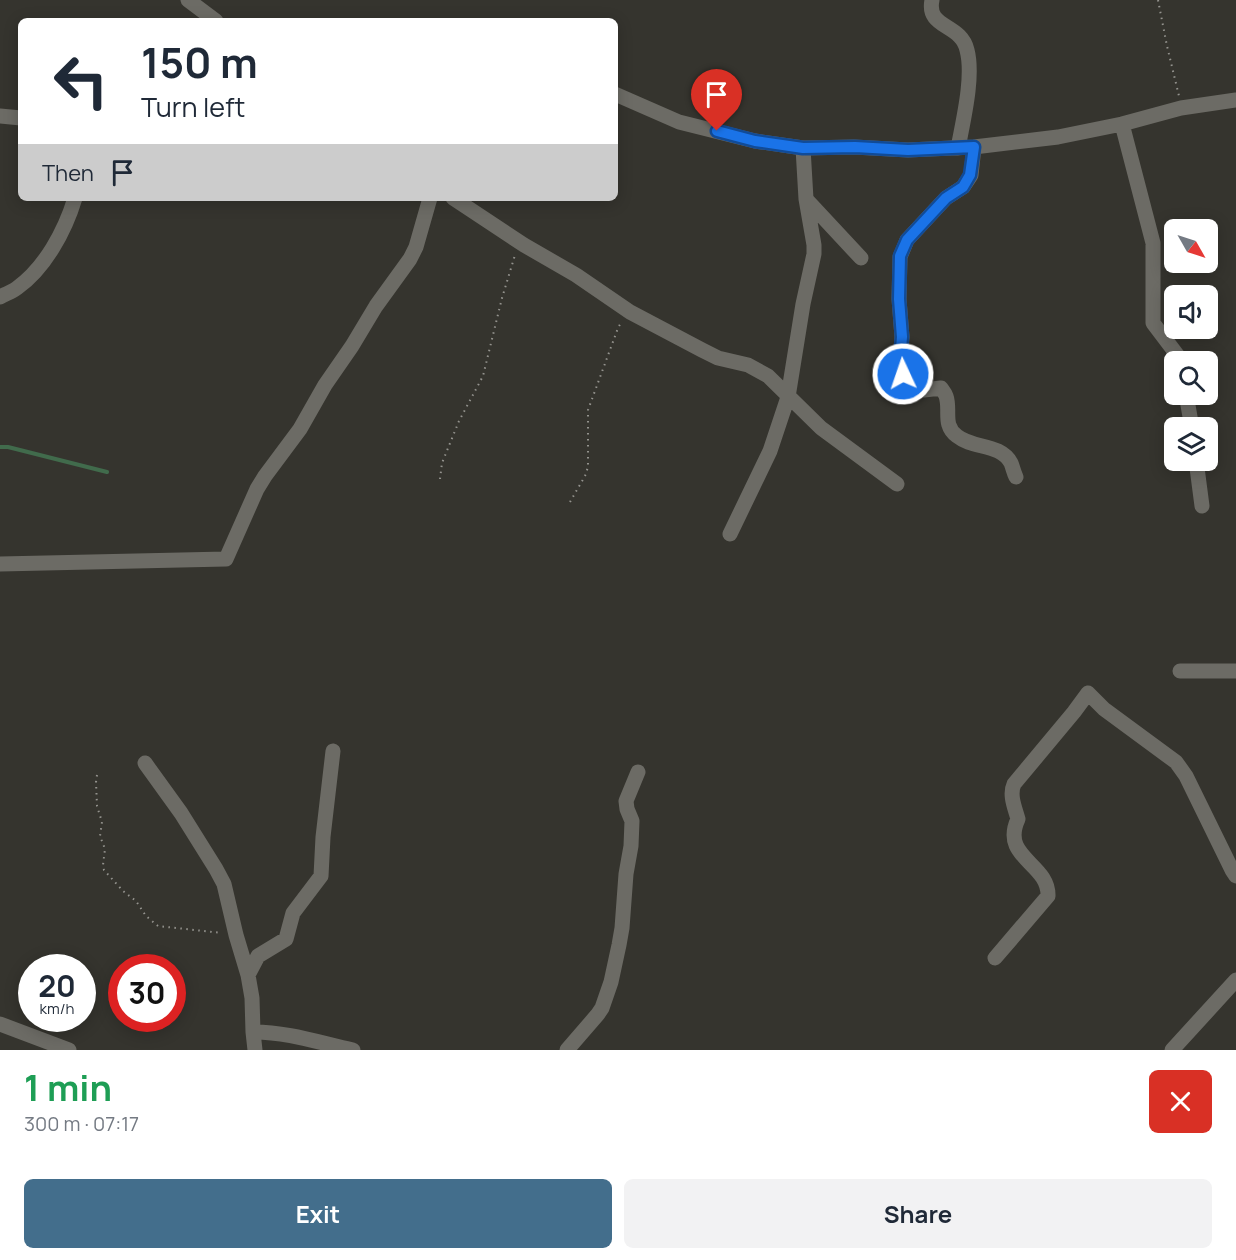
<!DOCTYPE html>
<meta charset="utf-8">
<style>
body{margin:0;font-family:Manrope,sans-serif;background:#f2f2f3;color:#1f2937;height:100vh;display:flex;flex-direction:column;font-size:22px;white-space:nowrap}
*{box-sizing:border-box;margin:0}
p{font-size:20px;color:#747a83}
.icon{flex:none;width:33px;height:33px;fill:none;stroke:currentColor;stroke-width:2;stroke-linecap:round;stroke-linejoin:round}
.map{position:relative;height:1050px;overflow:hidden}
.side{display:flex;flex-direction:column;background:#fff;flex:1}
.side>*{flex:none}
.guide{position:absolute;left:18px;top:18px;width:600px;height:183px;border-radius:9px;box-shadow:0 3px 15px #0003;background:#fff;color:#1f2937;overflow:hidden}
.needle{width:39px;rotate:129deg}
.fabs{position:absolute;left:1164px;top:219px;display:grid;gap:12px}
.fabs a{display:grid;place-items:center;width:54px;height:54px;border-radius:9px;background:#fff;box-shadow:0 3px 15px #0003;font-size:30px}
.speed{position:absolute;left:18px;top:954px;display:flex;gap:12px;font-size:30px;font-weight:700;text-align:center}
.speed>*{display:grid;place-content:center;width:78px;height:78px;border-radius:50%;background:#fff;box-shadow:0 3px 15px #0003;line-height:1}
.speed small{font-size:15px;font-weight:400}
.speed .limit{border:9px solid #d22;background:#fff;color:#111}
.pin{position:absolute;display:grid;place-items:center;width:51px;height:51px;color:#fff;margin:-62px -26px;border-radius:50% 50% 50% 0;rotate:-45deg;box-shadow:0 0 6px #0007}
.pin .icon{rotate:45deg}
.me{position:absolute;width:66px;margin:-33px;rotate:357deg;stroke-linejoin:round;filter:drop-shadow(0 0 4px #0008)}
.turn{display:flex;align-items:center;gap:21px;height:126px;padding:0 24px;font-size:27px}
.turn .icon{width:78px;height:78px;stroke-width:2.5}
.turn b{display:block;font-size:42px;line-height:51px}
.then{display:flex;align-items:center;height:57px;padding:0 24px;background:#0003;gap:12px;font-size:22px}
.round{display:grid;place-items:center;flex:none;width:63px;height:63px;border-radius:9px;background:#f2f2f3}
.summary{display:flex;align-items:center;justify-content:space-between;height:102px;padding:0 24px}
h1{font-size:36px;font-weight:700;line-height:45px;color:#1e9e55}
.cta{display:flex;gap:12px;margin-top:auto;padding:12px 24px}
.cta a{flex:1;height:69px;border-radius:9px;background:#436e8c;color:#fff;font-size:24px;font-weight:700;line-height:69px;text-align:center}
.cta a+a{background:#f2f2f3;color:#1f2937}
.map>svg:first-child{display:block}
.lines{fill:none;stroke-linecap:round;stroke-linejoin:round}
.stream{stroke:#416b4c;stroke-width:4}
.path{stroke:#94938e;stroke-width:2;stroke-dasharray:1.5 4.5;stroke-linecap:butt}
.minor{stroke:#6c6b65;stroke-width:15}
.route-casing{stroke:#114b97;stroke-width:15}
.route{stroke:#1a73e8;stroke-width:10}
</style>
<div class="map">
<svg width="1236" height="1050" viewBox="0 0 1236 1050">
<rect width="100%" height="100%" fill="#35342e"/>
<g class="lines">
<path class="stream" d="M0,447h8l99,25"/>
<path class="path" d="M1158,0l9,46 12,50
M440,479l2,-16 17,-42 24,-45 19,-78 13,-43
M570,502l15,-26 3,-9v-57l30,-82 4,-7
M97,775l-1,7 1,24 5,16 -2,14 5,13 -2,16 1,5 19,21 13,10 10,15 12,10 64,7"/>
<path class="minor" d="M188,0l28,21
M932,0c-6,29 29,23 35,50 7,27 -4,71 -9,98
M615,94l64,28 76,19 48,7 51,-1 54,3 66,-3 84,-10 64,-13 59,-16 55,-8
M0,116l21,2
M1122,124l31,119v80l25,33 1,6
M974,147l-3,28 -8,12 -17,11 -39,42 -7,17 -1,42 3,38 -2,23 3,14 7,8 14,8 17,-2c2,3 4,5 5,8 5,14 -4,29 11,40 16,13 43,7 54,27 2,5 3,10 5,14
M453,198l71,47 52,30 54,37 72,38 16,8 30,7 20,11 53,52 76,56
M806,199l55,59
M0,297c5,-3 12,-5 17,-9 28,-20 48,-57 58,-90
M1186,394l6,34
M1196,460l6,46
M730,534l40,-83 18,-54 15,-93 11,-50v-9l-8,-46 -3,-51
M0,564l226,-5 31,-70 8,-13 35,-47 25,-44 27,-39 24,-40 34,-47 6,-12 14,-49
M1180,671h56
M145,763l36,50 35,56 8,15 12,51 12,40 4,23 1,34 2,18
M995,958l53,-62c1,-33 -48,-38 -30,-77 -3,-11 -9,-24 -4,-35l60,-72 14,-19 16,16 72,53 10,14 46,94 4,6
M248,975l10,-19 28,-17 7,-26 28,-37 2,-39 10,-86
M0,1024l69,26
M253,1032c35,0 67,11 100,18
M567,1050l31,-36 4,-6 9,-26 8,-37 3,-17 4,-54 5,-28 1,-25 -5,-12 -1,-8 12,-29
M1172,1050l64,-70"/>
</g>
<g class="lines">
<defs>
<path id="route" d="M717,131l38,10 48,7 52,-1 53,3 66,-3 -4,28 -7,12 -17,11 -39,42 -7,16 -1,43 3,38 -2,23 3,14"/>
</defs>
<use href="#route" class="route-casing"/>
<use href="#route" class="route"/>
</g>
</svg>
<div class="fabs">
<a><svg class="needle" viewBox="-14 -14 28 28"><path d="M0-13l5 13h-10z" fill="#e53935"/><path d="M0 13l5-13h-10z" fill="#747a83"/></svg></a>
<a><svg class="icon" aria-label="sound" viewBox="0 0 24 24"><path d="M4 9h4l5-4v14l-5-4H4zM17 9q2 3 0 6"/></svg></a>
<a><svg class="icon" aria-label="search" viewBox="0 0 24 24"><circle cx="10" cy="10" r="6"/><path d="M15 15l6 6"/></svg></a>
<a><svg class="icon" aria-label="layers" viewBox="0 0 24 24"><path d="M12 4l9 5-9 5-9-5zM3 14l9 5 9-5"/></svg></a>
</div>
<div class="speed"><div>20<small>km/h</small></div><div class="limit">30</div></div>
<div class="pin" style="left:717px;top:131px;background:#d93025"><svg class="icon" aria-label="arrive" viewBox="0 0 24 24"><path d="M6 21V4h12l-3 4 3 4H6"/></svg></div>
<svg class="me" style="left:903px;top:374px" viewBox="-20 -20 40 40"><circle r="17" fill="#1a73e8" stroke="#fff" stroke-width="3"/><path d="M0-11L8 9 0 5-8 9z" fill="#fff"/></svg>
<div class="guide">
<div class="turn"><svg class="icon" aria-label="left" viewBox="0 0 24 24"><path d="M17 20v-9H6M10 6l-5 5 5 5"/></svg><div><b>150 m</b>Turn left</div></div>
<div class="then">Then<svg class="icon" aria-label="arrive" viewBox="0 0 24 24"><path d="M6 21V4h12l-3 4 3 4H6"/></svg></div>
</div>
</div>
<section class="side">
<div class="summary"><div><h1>1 min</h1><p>300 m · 07:17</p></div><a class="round" style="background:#d93025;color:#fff"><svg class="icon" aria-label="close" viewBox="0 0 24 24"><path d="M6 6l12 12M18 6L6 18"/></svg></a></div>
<div class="cta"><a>Exit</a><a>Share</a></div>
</section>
